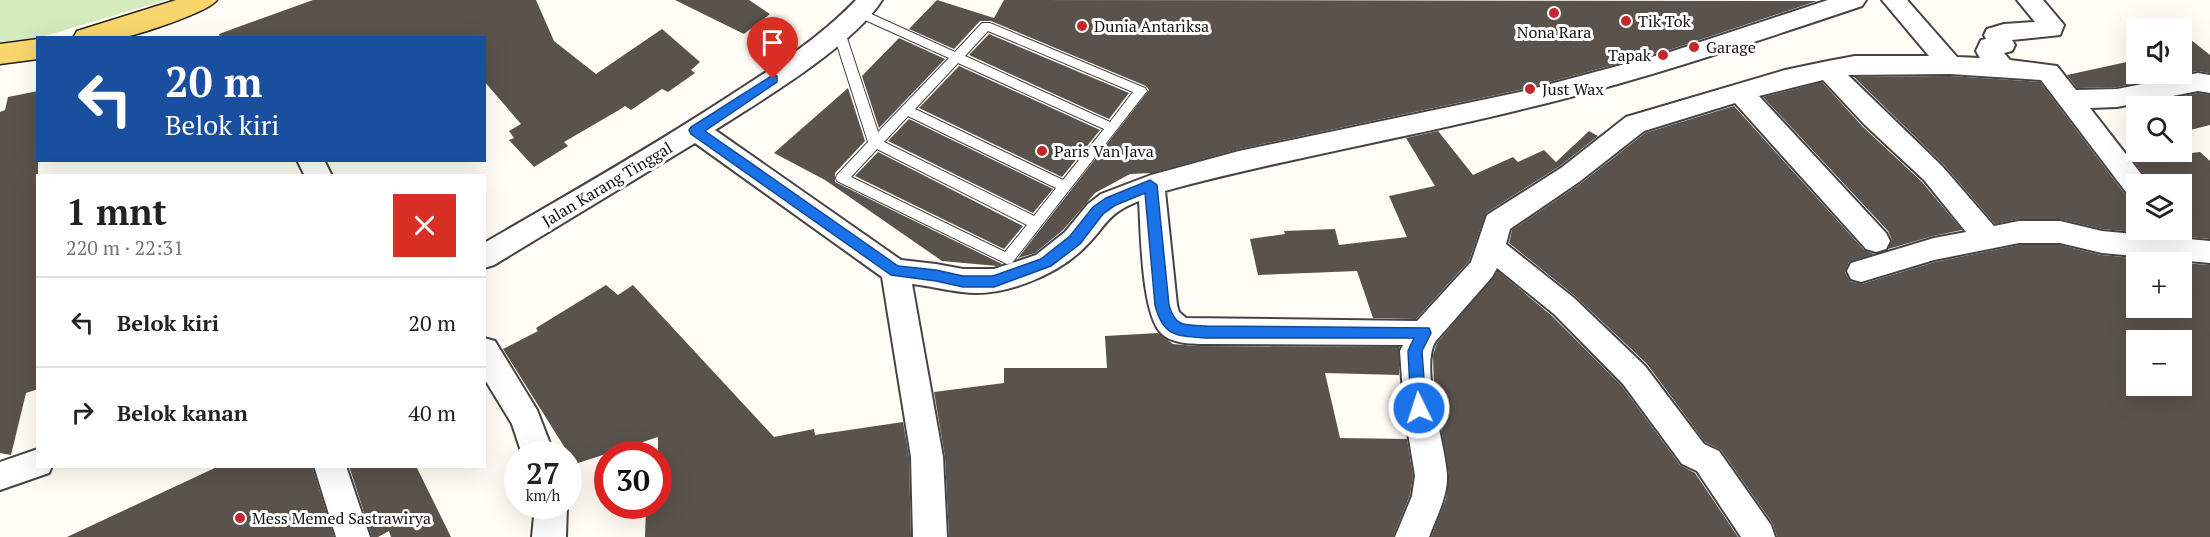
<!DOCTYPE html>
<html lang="id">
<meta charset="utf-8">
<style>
body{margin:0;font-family:"PT Serif",serif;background:#f2f2f2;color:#222;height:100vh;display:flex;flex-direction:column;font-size:22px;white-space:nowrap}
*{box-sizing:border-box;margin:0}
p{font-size:20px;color:#767676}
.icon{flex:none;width:33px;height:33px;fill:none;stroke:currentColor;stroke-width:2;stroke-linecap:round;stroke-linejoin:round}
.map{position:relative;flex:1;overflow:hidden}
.side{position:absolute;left:36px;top:174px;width:450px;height:294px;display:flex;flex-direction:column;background:#fff;border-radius:0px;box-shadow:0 6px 24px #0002}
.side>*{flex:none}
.guide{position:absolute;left:36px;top:36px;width:450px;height:126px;border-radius:0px;box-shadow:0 6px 24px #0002;background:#1a4fa0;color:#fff;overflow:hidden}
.buttons{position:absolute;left:2126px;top:18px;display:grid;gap:12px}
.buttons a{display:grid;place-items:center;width:66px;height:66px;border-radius:0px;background:#fff;box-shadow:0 6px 24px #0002;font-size:30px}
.speed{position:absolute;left:504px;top:441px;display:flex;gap:12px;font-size:30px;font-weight:700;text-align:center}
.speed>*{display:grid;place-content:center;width:78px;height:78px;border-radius:50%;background:#fff;box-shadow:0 6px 24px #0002;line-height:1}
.speed small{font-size:15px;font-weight:400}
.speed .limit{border:9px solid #d22;background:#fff;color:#111}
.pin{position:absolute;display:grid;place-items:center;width:51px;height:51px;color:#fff;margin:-62px -26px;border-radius:50% 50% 50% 0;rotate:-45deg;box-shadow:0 0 6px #0007}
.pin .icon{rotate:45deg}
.me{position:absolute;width:66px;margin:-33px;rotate:356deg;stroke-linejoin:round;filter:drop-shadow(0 0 4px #0008)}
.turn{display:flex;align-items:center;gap:21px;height:126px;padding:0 30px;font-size:27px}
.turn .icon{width:78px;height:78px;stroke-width:2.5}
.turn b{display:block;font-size:42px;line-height:51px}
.round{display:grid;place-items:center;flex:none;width:63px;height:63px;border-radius:0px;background:#f2f2f2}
.summary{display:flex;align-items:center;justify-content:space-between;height:102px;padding:0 30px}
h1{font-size:36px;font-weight:600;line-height:45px}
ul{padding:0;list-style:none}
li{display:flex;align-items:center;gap:18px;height:90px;padding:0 30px;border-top:2px solid #e0e0e0}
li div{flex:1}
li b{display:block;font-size:22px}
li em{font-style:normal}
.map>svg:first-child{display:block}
.green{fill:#d5ebbd}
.building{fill:#5a524d;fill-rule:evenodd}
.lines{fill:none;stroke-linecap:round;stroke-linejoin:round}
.service-casing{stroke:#444;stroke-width:2}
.minor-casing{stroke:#444;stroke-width:4}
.primary-casing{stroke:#222;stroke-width:3}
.service{fill:#fff;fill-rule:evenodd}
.minor{fill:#fff;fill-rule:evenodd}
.primary{fill:#f9d66b;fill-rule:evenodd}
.route{fill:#1a73e8;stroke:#114b97;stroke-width:1.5}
.poi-dot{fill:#c4262e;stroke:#fff;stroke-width:2}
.labels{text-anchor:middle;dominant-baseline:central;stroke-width:6;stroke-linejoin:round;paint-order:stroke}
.poi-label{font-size:16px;fill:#111;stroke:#fff;text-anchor:start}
.street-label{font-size:16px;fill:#111;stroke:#fff}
</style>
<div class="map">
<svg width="2210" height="537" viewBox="0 0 2210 537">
<rect width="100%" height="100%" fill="#fffdf5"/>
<path class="green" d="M0,0h166l-148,44 -18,1z"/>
<path class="building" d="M313,0h223l18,41 42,33 66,-45 38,33 -9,8 4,3 -27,19 -6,-3 -31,21 -6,-4 -6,4 -55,32 4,4 -34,21 -25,-27 5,-2 -5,-7 12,-7 -37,-43v-43h-264l-1,-4z
M675,0h74l21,14 -26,20z
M937,0l57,18 10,-18 813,1 -148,49 -150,40 -280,59 -87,24 -22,1 -35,19 -32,37 -28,23 -17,5 131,-168 -3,-4 -155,-65h-11l-26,28 -45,-20z
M2181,32l29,23v18l-12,-2 -81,16 -40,1 -10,-13 69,-15v14h45z
M989,34l140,59 -20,26 -140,-64z
M899,38l46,21 -66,69 -17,-52z
M959,66l141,64 -38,47 -143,-69z
M1950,76l90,6 84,111 12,4v33h45v-46h-30l-18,-24 67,-8 10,9v78l-108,-10 -42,-10h-41l-24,5 -51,-59 -90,-88z
M1822,82l41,45 59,55 40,48 -29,6 -45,13 4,-9 -4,-9 -125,-134z
M848,88l17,53 -30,32v9l167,82 -5,2 -55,-5 -117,-81 -51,-27z
M38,91v298l-12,4 -15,62 -11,-2v-341l5,-2 3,-13z
M2198,93l12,2v30l-24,6 -5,-4v-21h-24l-5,-4z
M1734,106l130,144 10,4 -25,8 -4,10 5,9 12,3 73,-22 84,-17h41l41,10 79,7h-44v46h45v-45l29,2v272h-433l-4,-13 -52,-74 -16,-8 -58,-78 -72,-68 -66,-53 3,-13 68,-46 65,-51zM2136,340h45v46h-45z
M909,119l144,70 -20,24 -145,-72z
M1438,131l35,44 40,-18 5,5 26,-12 12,12 33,-31 9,5 -38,30 -74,47 -17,48 -53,58 -43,-1 -16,-47 -99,4 -8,-36 35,-5 -1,-3 51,-2 4,16 68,-8 -18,-41 46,-10 -29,-48z
M878,152l145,74 -19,23 -149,-73z
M1498,271l54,45 69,69 59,80 15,8 43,64h-307l15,-38 3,-24 -15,-88 -1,-32 4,-12z
M606,285l12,10 15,-10 141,152 40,-8 1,6 88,-13 6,35 2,80h-266l1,-31h12v-69l-83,27 -72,-115 35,-18 -2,-3z
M1158,333l15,11 22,2 204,1v28l-74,-2 15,65 67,1 6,37 -3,19 -17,42h-444l-4,-80 -11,-65 70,-9v-15h103l-2,-32z
M219,466h93l22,71h-267z
M349,466h67l35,71h-60l-2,-6 -11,6h-6z"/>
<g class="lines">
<defs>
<path id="service" d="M858,8l97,44 27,-29h8l155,65 2,3 -135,172 -5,1 -170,-83 -1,-3 1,-3 31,-33 -36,-113 2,-3 4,-1 6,4 34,103 71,-74 -95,-43v-6zM988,31l145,61 -23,30 -145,-66zM958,63l146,66 -41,51 -148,-71zM908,116l148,72 -22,28 -150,-74zM877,149l150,76 -22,27 -154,-75z"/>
<path id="minor" d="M856,0h26c-28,45 -121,101 -167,130l186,130 35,4 27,5h31l42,-14 29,-23 23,-28 13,-10 50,-19 88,-24 281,-59 150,-40 158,-52h38l-4,6c-113,38 -226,76 -343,104 -118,29 -237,49 -354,81l12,114 2,7 7,6 231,3 54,-59 16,-47 74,-47 65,-51 159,-47 43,-9 27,-5h74l-47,-56h25l50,57 23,1 -4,-7 5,-11 5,-1 -2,-4 3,-6 17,-5 31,-2 -18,-22h26l21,25 -4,10 -48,5 3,5 -3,6 -8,2 6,7 47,6 19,24 41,-1 81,-16 12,2v18l-12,-2 -81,16 -27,1 59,76h-13v11l-10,-3 -85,-112 -91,-6 -102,1 94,91 52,60 25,-5h41l42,10 108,10v22l-108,-10 -42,-10h-41l-85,17 -73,22 -10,-3 -4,-8 4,-8 83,-25 32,-6 -42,-52 -59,-55 -42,-45 -64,16 127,137 4,8 -4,8 -10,3 -10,-3 -131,-146 -91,28 -65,51 -69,47 -4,15 68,54 71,68 59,78 15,7 52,74 4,12h-34l-44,-66 -15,-7 -59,-80 -69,-70 -57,-46 -5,9 -57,65c-15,28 10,99 12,133 1,21 -11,43 -18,62h-34l17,-41 3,-20 -11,-68 -4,-57 3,-6 -196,-1c-14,0 -34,0 -45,-10 -21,-19 -21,-104 -23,-133 -35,14 -31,24 -55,47 -28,28 -83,50 -122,44 -17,-2 -33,-6 -50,-8l31,173 4,80h-34l-2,-80 -29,-180 -187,-134 -201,122 -10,3v-25c78,-45 157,-90 233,-139 48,-31 99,-62 139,-104z
M297,160h27l8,16h-27z
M484,338l11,3 42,69 17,44h-32l-10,-30 -28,-46z
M38,449v17h14l-3,7 -49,17v-28z
M314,466h32l24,71h-34z
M535,506h32l-1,31h-34z"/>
<path id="primary" d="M176,0h41c-8,12 -79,35 -96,38 -16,2 -32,0 -48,0l4,-7z
M38,39v20l-38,5v-20z"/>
</defs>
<use href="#service" class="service-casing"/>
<use href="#minor" class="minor-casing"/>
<use href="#primary" class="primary-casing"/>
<use href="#service" class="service"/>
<use href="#minor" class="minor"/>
<use href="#primary" class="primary"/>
</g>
<path class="route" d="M773,75l4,1v6l-72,49 193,135 38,4 27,6h30l48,-17 29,-23 23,-29 13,-9 44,-18 7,5 12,120c6,23 17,20 38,21l222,2 2,5 -9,18 4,57 -2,5 -5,2 -5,-2 -3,-5 -3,-57 6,-13h-207c-30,-2 -44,-1 -52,-33l-10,-112 -29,12 -13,9 -23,30 -29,22 -57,21h-31l-27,-6 -45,-6 -200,-141 -2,-4 2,-3z"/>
<g class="poi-dot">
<circle cx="1554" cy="13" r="6"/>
<circle cx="1626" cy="21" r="6"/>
<circle cx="1082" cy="26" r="6"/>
<circle cx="1694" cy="47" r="6"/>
<circle cx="1663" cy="55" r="6"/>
<circle cx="1530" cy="89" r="6"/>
<circle cx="1042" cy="151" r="6"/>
<circle cx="240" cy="518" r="6"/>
</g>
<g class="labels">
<g class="poi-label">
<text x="1638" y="21">Tik Tok</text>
<text x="1094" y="26">Dunia Antariksa</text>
<text x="1554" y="32" text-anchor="middle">Nona Rara</text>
<text x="1706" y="47">Garage</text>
<text x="1651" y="55" text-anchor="end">Tapak</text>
<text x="1542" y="89">Just Wax</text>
<text x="1054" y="151">Paris Van Java</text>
<text x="252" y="518">Mess Memed Sastrawirya</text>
</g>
<g class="street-label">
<text transform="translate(607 184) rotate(-31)">Jalan Karang Tinggal</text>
</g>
</g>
</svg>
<div class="buttons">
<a><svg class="icon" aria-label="sound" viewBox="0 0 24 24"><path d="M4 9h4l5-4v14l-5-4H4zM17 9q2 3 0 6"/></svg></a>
<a><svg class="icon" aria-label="search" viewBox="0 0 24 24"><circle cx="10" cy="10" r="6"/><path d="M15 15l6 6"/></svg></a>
<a><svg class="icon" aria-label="layers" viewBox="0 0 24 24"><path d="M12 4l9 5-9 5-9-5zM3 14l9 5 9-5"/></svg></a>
<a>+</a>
<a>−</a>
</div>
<div class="speed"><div>27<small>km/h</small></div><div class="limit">30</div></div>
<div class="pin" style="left:773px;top:79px;background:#d93025"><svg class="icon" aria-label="arrive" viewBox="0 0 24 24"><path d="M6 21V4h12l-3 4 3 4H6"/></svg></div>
<svg class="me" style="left:1419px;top:408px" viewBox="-20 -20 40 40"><circle r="17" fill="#1a73e8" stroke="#fff" stroke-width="3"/><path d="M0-11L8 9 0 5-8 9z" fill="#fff"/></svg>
<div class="guide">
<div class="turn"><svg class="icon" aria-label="left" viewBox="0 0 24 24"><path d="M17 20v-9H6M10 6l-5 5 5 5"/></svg><div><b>20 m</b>Belok kiri</div></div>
</div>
<section class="side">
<div class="summary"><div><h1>1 mnt</h1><p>220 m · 22:31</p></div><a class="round" style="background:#d93025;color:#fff"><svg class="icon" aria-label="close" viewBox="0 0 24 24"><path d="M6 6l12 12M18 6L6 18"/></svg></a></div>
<ul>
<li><svg class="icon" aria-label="left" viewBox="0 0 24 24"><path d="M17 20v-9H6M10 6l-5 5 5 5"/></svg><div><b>Belok kiri</b></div><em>20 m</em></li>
<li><svg class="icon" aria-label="right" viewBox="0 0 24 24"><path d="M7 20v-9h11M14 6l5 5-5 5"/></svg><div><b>Belok kanan</b></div><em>40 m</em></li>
</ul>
</section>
</div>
